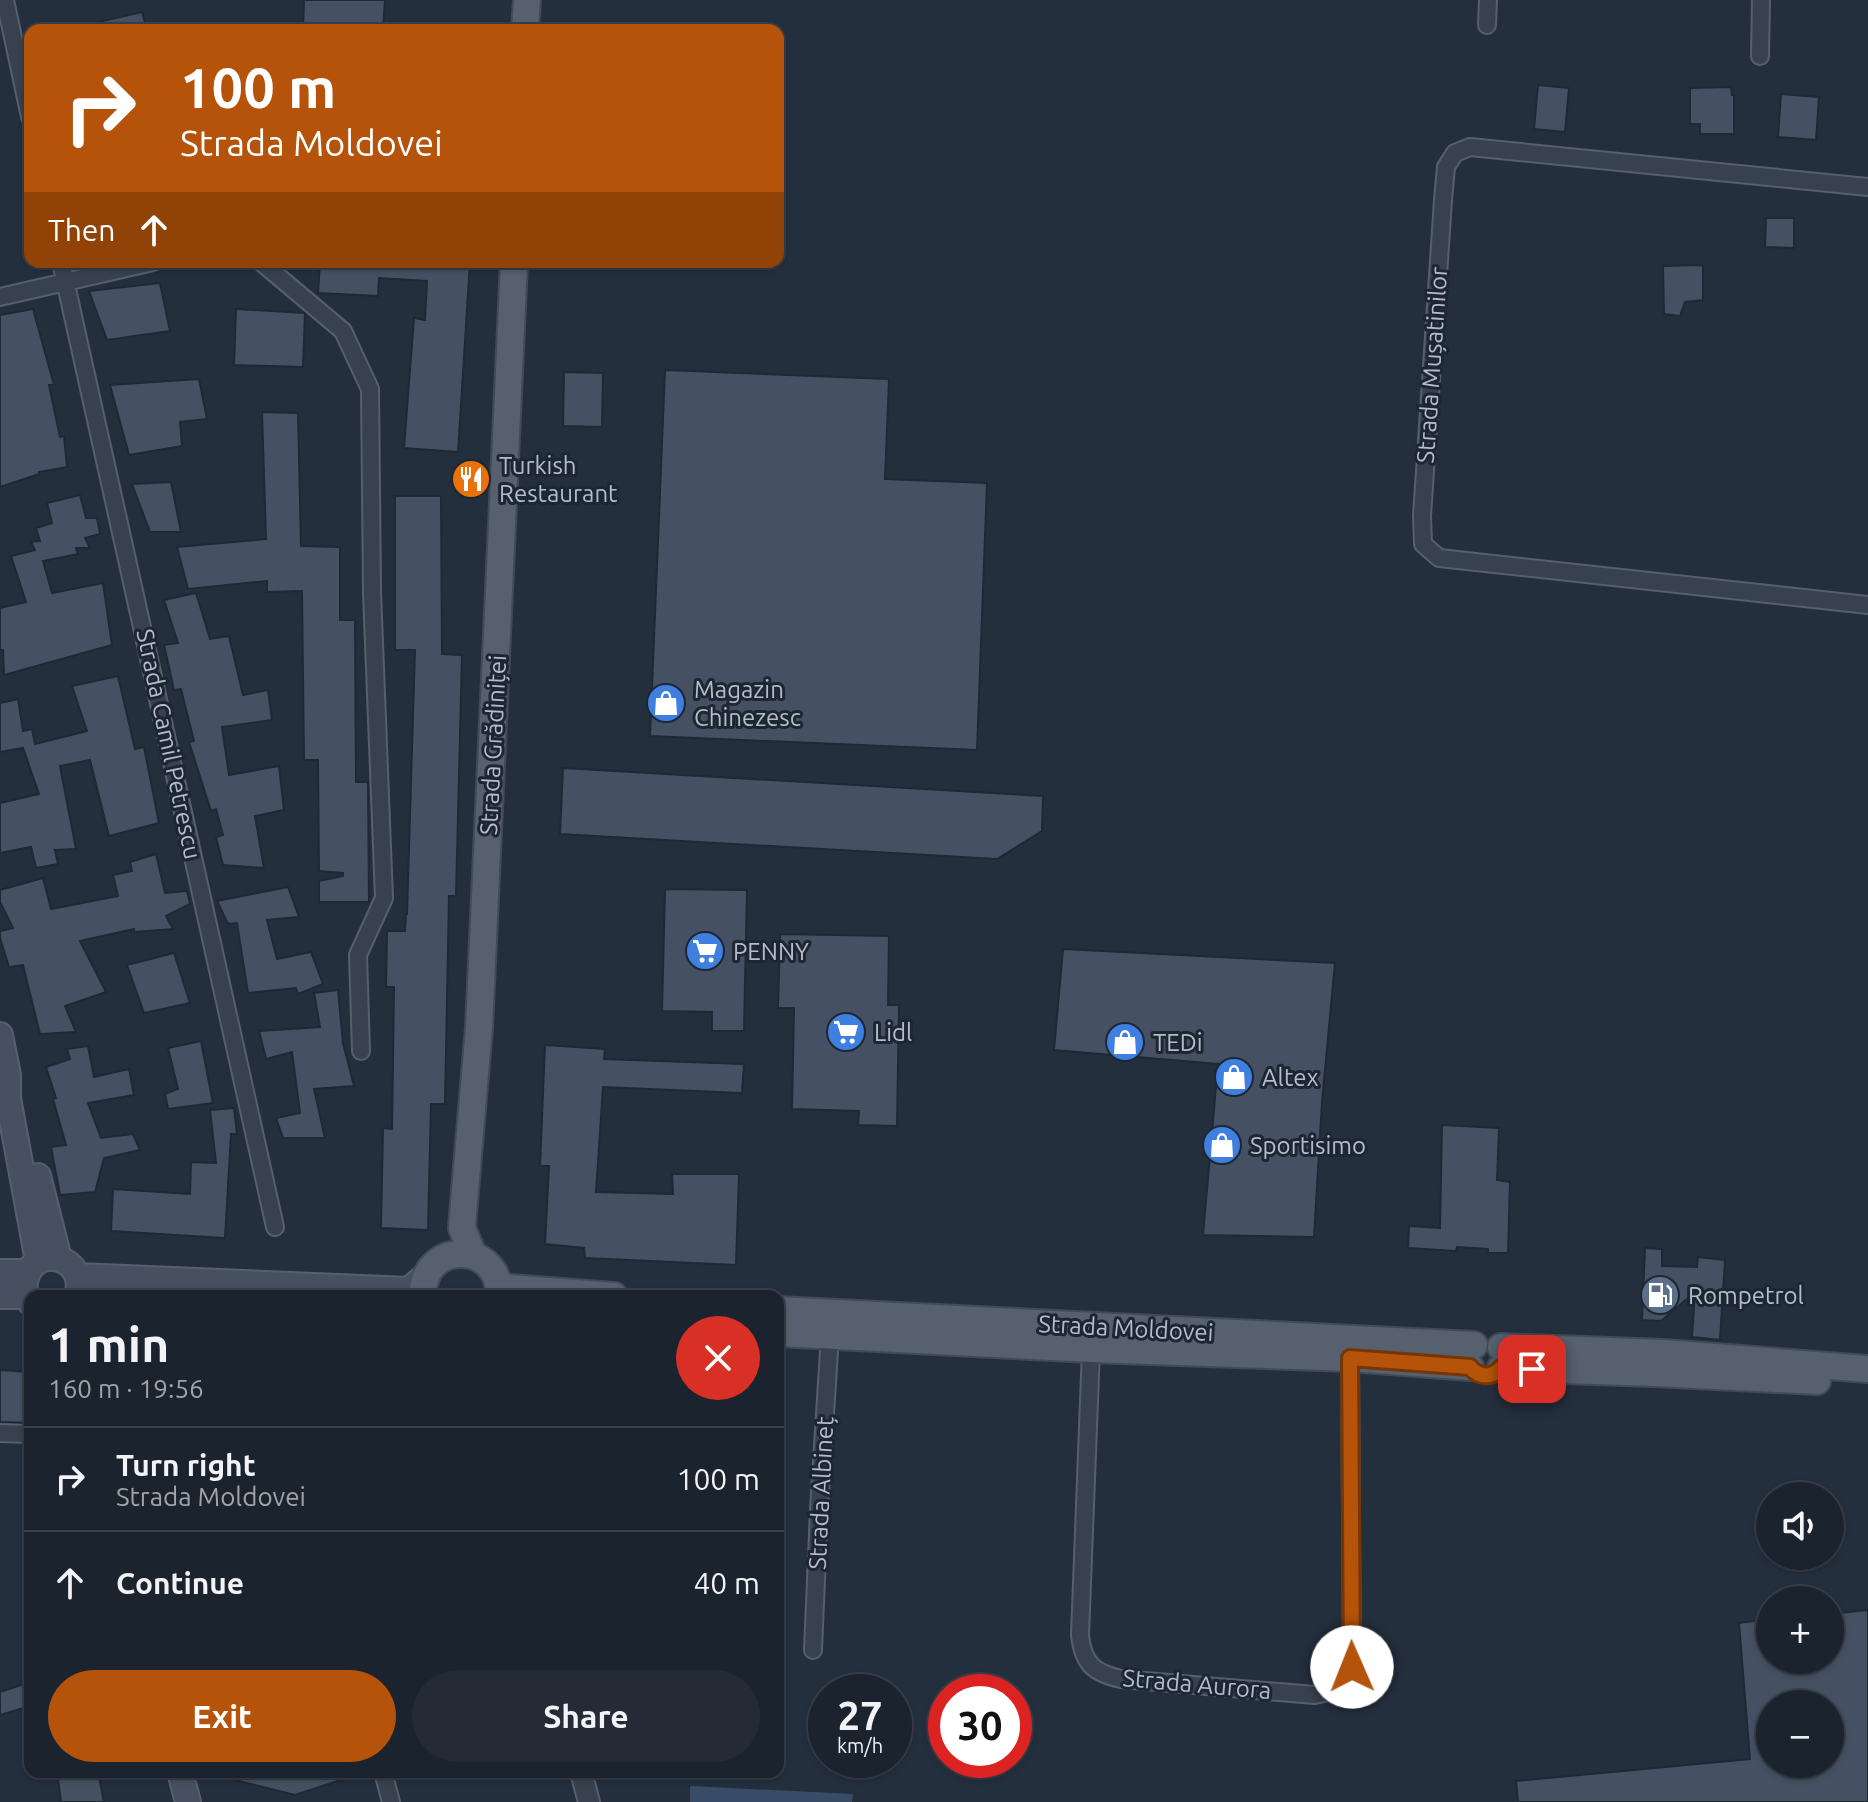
<!DOCTYPE html>
<meta charset="utf-8">
<style>
body{margin:0;font-family:Ubuntu,sans-serif;background:#242b36;color:#f1f3f6;height:100vh;display:flex;flex-direction:column;font-size:30px;white-space:nowrap}
*{box-sizing:border-box;margin:0}
p{font-size:26px;color:#a0a4aa}
.icon{flex:none;width:44px;height:44px;fill:none;stroke:currentColor;stroke-width:2;stroke-linecap:round;stroke-linejoin:round}
.map{position:relative;flex:1;overflow:hidden}
.sheet{position:absolute;left:24px;top:1290px;width:760px;height:488px;display:flex;flex-direction:column;background:#1b232e;border-radius:16px;box-shadow:0 2px 6px #0004,0 0 0 2px #39404a}
.sheet>*{flex:none}
.hud{position:absolute;left:24px;top:24px;width:760px;height:244px;border-radius:16px;box-shadow:0 2px 6px #0004,0 0 0 2px #39404a;background:#b45309;color:#fff;overflow:hidden}
.tools{position:absolute;left:1756px;top:1482px;display:grid;gap:16px}
.tools a{display:grid;place-items:center;width:88px;height:88px;border-radius:50%;background:#1b232e;box-shadow:0 2px 6px #0004,0 0 0 2px #39404a;font-size:40px}
.speed{position:absolute;left:808px;top:1674px;display:flex;gap:16px;font-size:40px;font-weight:700;text-align:center}
.speed>*{display:grid;place-content:center;width:104px;height:104px;border-radius:50%;background:#1b232e;box-shadow:0 2px 6px #0004,0 0 0 2px #39404a;line-height:1}
.speed small{font-size:20px;font-weight:400}
.speed .limit{border:12px solid #d22;background:#fff;color:#111}
.pin{position:absolute;display:grid;place-items:center;width:68px;height:68px;color:#fff;margin:-34px;border-radius:16px;box-shadow:0 4px 12px #0006}
.me{position:absolute;width:88px;margin:-44px;rotate:359deg;stroke-linejoin:round;filter:drop-shadow(0 0 6px #0008)}
.turn{display:flex;align-items:center;gap:28px;height:168px;padding:0 24px;font-size:36px}
.turn .icon{width:104px;height:104px;stroke-width:2.5}
.turn b{display:block;font-size:56px;line-height:68px}
.then{display:flex;align-items:center;height:76px;padding:0 24px;background:#0003;gap:16px;font-size:30px}
.round{display:grid;place-items:center;flex:none;width:84px;height:84px;border-radius:42px;background:#242b36}
.head{display:flex;align-items:center;justify-content:space-between;height:136px;padding:0 24px}
h1{font-size:48px;font-weight:600;line-height:60px}
.action{display:flex;gap:16px;margin-top:auto;padding:16px 24px}
.action a{flex:1;height:92px;border-radius:48px;background:#b45309;color:#fff;font-size:32px;font-weight:600;line-height:92px;text-align:center}
.action a+a{background:#242b36;color:#f1f3f6}
ul{padding:0;list-style:none}
li{display:flex;align-items:center;gap:24px;height:104px;padding:0 24px;border-top:2px solid #39404a}
li div{flex:1}
li b{display:block;font-size:30px}
li em{font-style:normal}
.map>svg:first-child{display:block}
.water{fill:#394c67}
.building{fill:#455162;stroke:#1f2835;stroke-width:2;fill-rule:evenodd}
.lines{fill:none;stroke-linecap:round;stroke-linejoin:round}
.minor-casing{stroke:#565f6c;stroke-width:20}
.tertiary-casing{stroke:#565f6c;stroke-width:24}
.secondary-casing{stroke:#565f6c;stroke-width:28}
.primary-casing{stroke:#414a57;stroke-width:30}
.minor{stroke:#38414e;stroke-width:16}
.tertiary{stroke:#38414e;stroke-width:20}
.secondary{stroke:#465061;stroke-width:24}
.primary{stroke:#56606e;stroke-width:26}
.route-casing{stroke:#753606;stroke-width:20}
.route{stroke:#b45309;stroke-width:14}
.labels{text-anchor:middle;dominant-baseline:central;stroke-width:6;stroke-linejoin:round;paint-order:stroke}
.street-label{font-size:24px;fill:#b4bcc9;stroke:#1d2633}
.poi-label{font-size:24px;fill:#b4bcc9;stroke:#1d2633;text-anchor:start}
</style>
<div class="map">
<svg width="1868" height="1802" viewBox="0 0 1868 1802">
<rect width="100%" height="100%" fill="#242f3e"/>
<path class="water" d="M690,1786l163,8 -1,8h-162z"/>
<path class="building" d="M304,0h81l-2,30h-80z
M142,12l5,18h-52l-1,-7z
M1538,85l31,3 -4,44 -31,-3z
M1731,87l1,8h2v39h-34v-10h-10v-36z
M1781,94l38,3 -3,43 -38,-3z
M1766,218h28v30l-29,-1z
M320,262h150l-12,190 -54,-4 10,-130 11,2 2,-39 -48,-3 -1,18 -60,-3z
M1703,265v35l-18,2 -5,14 -16,-2 -1,-48z
M160,283l10,48 -63,9 -18,-49z
M33,309l21,76h-5l11,52 4,-1 3,31 -28,5v2l-39,13v-172z
M236,309l69,4 -2,54 -69,-2z
M665,370l224,9 -4,100 102,4 -10,267 -327,-14z
M564,372l39,1 -1,54 -39,-1z
M199,379l8,40 -27,3 2,24 -53,9 -19,-70z
M262,412l36,1 3,133 39,1v73h15l1,162h12l1,120h-50v-21l24,-5v-3l-24,-2 -1,-111h-14l-2,-169 -35,1v-11l-79,8 -11,-42 89,-8z
M171,482l10,50h-31l-18,-48z
M80,495l6,23h11l3,16 -15,4 5,10h-14l2,6 -35,7 9,32 51,-10 9,62 -108,30 -1,-25h-3v-42l26,-6 -15,-46 24,-6 -4,-8 9,-1 -4,-13 16,-5 -5,-20z
M395,496h46l1,158 20,1 -6,241h-7l-4,208h-14l-3,126 -47,-2 2,-100 9,1 2,-142h-8l1,-56h18l1,-17h1l8,-264h-20z
M196,593l14,46 19,-3 14,59 25,-5 4,30 -50,7 7,48 50,-9 5,44 -29,6 9,52 -41,-3 -7,-28 7,-2 -7,-26 -5,2 -22,-69 5,-1 -13,-52 -7,1 -10,-45 14,-2 -14,-43z
M118,676l17,73 9,-2 15,76 -50,13 -19,-76 -30,6 16,83 -21,1 3,14 -22,4 -5,-21 -31,6v-50l39,-9 -16,-46 -23,4v-49l18,-4 5,32 9,-2 3,15 52,-13 -15,-45z
M563,768l480,28 -1,35 -45,28 -437,-25z
M156,854l9,39 22,-2 3,13 -24,12 7,13 -39,3v-3l-54,12 26,51 -41,14 11,26 -36,2 -17,-69 -14,2 -9,-29v-7l13,-3 -13,-26v-12l43,-12 8,31 67,-13 -5,-21 19,-4 -2,-9z
M288,887l11,30 -32,3 10,39 34,-7 12,32 -25,10 -2,-6 -48,5 -11,-70 -9,1 -11,-23z
M665,889l82,1 -3,141h-32v-19l-50,-1z
M780,934l109,2 -1,69h11l-2,121 -39,-1 1,-14 -67,-2 2,-101h-16z
M1063,949l272,14 -13,139 -8,135 -111,-2 15,-171 -164,-14z
M174,953l16,50 -46,10 -17,-48z
M338,990l5,53 11,43 -40,3 11,49h-42l-7,-20 24,-5 -8,-61 -26,7 -7,-28 61,-4 -6,-34z
M201,1041l12,62 -45,6 -3,-15 13,-5 -10,-41z
M545,1045l60,4 -1,10 140,5 -2,29 -139,-6 -7,105 77,2 -1,-20h67l-3,91 -151,-7 -1,-10 -39,-4 4,-78h-9z
M88,1046l6,31 35,-8 5,26 -46,8 13,35 32,-4 7,16 -36,8 -9,34 -35,3 -9,-48 15,-2 -13,-46 3,-1 -10,-31 24,-8 -3,-10z
M234,1108l3,26h-6l-6,104 -114,-7 2,-42 77,5 1,-32 25,1 -6,-53z
M1442,1125l57,3 -2,52 13,2 -2,71h-20v-4l-31,-2 -1,4 -48,-3 1,-22 31,2z
M1645,1248l17,1v17l35,1 1,-10 27,3 -5,80 -28,-3 3,-45 -34,29 -19,-1z
M0,1370l30,2v51l-30,-1z
M1868,1610v192h-350l-2,-21 234,-22 -11,-136 31,-4v41h60v-46zM1770,1704h60v60h-60z
M30,1682v24l-30,9v-23z
M57,1772h41l6,30h-43z
M228,1772h127l1,3 -61,20 -68,-17z"/>
<g class="lines">
<defs>
<path id="minor" d="M5,0l25,117
M1487,25l1,-25
M1760,56l1,-56
M1868,187l-398,-40 -15,6 -9,14 -3,33 -21,316 1,28 16,14 429,47
M61,262l214,965
M261,262l82,69 27,58 2,203 12,306 -26,57 3,96
M0,297l153,-35
M1091,1349l-11,286c3,29 14,38 41,44l194,16c22,-4 28,-7 37,-28l-2,-309
M0,1433l30,1
M813,1650l6,-141 11,-174
M383,1772l8,30"/>
<path id="tertiary" d="M581,1772l8,30"/>
<path id="secondary" d="M0,1035l8,40v23l30,163
M38,1176l21,83
M0,1272h27
M78,1276l331,14 17,-15
M0,1296h26
M30,1302c-5,-8 -7,-15 -4,-24 10,-36 63,-20 51,18
M180,1772l8,30"/>
<path id="primary" d="M525,30l2,-30
M473,1255l-11,-27 1,-14 16,-186 35,-766
M499,1287l115,9
M423,1296c-2,-56 78,-56 76,0
M778,1310l696,35
M778,1333l313,16 259,9 120,9
M1501,1347l163,6 204,16
M1501,1368l153,5 163,8"/>
</defs>
<use href="#minor" class="minor-casing"/>
<use href="#tertiary" class="tertiary-casing"/>
<use href="#secondary" class="secondary-casing"/>
<use href="#primary" class="primary-casing"/>
<use href="#minor" class="minor"/>
<use href="#tertiary" class="tertiary"/>
<use href="#secondary" class="secondary"/>
<use href="#primary" class="primary"/>
</g>
<g class="lines">
<defs>
<path id="route" d="M1352,1667l-2,-309 120,9c9,11 22,11 31,1l31,1"/>
</defs>
<use href="#route" class="route-casing"/>
<use href="#route" class="route"/>
</g>
<defs>
<symbol id="restaurant-disc" viewBox="-11 -11 22 22"><circle r="9.5" fill="#e8710a" stroke="#1d2633"/><path d="M-5-6h1v4h1v-4h1v4h1v-4h1v5L-1.5 .5V6h-2V.5L-5-1ZM5-6V6H3V1.5H1.5Q1.5-4 5-6Z" fill="#fff"/></symbol>
<symbol id="shop-disc" viewBox="-11 -11 22 22"><circle r="9.5" fill="#3f7fe0" stroke="#1d2633"/><path d="M-5-2.5h2.3a2.7 3.5 0 0 1 5.4 0H5L5.5 6h-11ZM-1.5-2.5h3a1.5 2.3 0 0 0-3 0Z" fill="#fff"/></symbol>
<symbol id="supermarket-disc" viewBox="-11 -11 22 22"><circle r="9.5" fill="#3f7fe0" stroke="#1d2633"/><path d="M-6-5.5h2.5l.6 2H6L4.5 2H-2.5L-4.4-4H-6ZM-1.5 3.2a1.3 1.3 0 1 0 .1 0ZM3 3.2a1.3 1.3 0 1 0 .1 0Z" fill="#fff"/></symbol>
<symbol id="fuel-disc" viewBox="-11 -11 22 22"><circle r="9.5" fill="#5c6f8a" stroke="#1d2633"/><path d="M-5.5-6h7V0h2V4h1.3V-2.5L3-4.5l.8-.8L6-3V5H2.5V1h-1V6h-7ZM-4.2-4.7v3.2H.2V-4.7Z" fill="#fff"/></symbol>
</defs>
<g fill-rule="evenodd">
<use href="#restaurant-disc" x="449" y="457" width="44" height="44"/>
<use href="#shop-disc" x="644" y="681" width="44" height="44"/>
<use href="#supermarket-disc" x="683" y="929" width="44" height="44"/>
<use href="#supermarket-disc" x="824" y="1010" width="44" height="44"/>
<use href="#shop-disc" x="1103" y="1020" width="44" height="44"/>
<use href="#shop-disc" x="1212" y="1055" width="44" height="44"/>
<use href="#shop-disc" x="1200" y="1123" width="44" height="44"/>
<use href="#fuel-disc" x="1638" y="1273" width="44" height="44"/>
</g>
<g class="labels">
<g class="street-label">
<text transform="translate(1432 365) rotate(-86)">Strada Mușatinilor</text>
<text transform="translate(169 744) rotate(78)">Strada Camil Petrescu</text>
<text transform="translate(493 745) rotate(-87)">Strada Grădiniței</text>
<text transform="translate(1126 1328) rotate(3)">Strada Moldovei</text>
<text transform="translate(821 1493) rotate(-87)">Strada Albineț</text>
<text transform="translate(1197 1684) rotate(5)">Strada Aurora</text>
</g>
<g class="poi-label">
<text x="499" y="465">Turkish<tspan x="499" dy="28">Restaurant</tspan></text>
<text x="694" y="689">Magazin<tspan x="694" dy="28">Chinezesc</tspan></text>
<text x="733" y="951">PENNY</text>
<text x="874" y="1032">Lidl</text>
<text x="1153" y="1042">TEDi</text>
<text x="1262" y="1077">Altex</text>
<text x="1250" y="1145">Sportisimo</text>
<text x="1688" y="1295">Rompetrol</text>
</g>
</g>
</svg>
<div class="tools">
<a><svg class="icon" aria-label="sound" viewBox="0 0 24 24"><path d="M4 9h4l5-4v14l-5-4H4zM17 9q2 3 0 6"/></svg></a>
<a>+</a>
<a>−</a>
</div>
<div class="speed"><div>27<small>km/h</small></div><div class="limit">30</div></div>
<div class="pin" style="left:1532px;top:1369px;background:#d93025"><svg class="icon" aria-label="arrive" viewBox="0 0 24 24"><path d="M6 21V4h12l-3 4 3 4H6"/></svg></div>
<svg class="me" style="left:1352px;top:1667px" viewBox="-20 -20 40 40"><circle r="19" fill="#fff"/><path d="M0-13L10 11 0 6-10 11z" fill="#b45309"/></svg>
<div class="hud">
<div class="turn"><svg class="icon" aria-label="right" viewBox="0 0 24 24"><path d="M7 20v-9h11M14 6l5 5-5 5"/></svg><div><b>100 m</b>Strada Moldovei</div></div>
<div class="then">Then<svg class="icon" aria-label="ahead" viewBox="0 0 24 24"><path d="M12 20V5M6 11l6-6 6 6"/></svg></div>
</div>
<section class="sheet">
<div class="head"><div><h1>1 min</h1><p>160 m · 19:56</p></div><a class="round" style="background:#d93025;color:#fff"><svg class="icon" aria-label="close" viewBox="0 0 24 24"><path d="M6 6l12 12M18 6L6 18"/></svg></a></div>
<ul>
<li><svg class="icon" aria-label="right" viewBox="0 0 24 24"><path d="M7 20v-9h11M14 6l5 5-5 5"/></svg><div><b>Turn right</b><p>Strada Moldovei</p></div><em>100 m</em></li>
<li><svg class="icon" aria-label="ahead" viewBox="0 0 24 24"><path d="M12 20V5M6 11l6-6 6 6"/></svg><div><b>Continue</b></div><em>40 m</em></li>
</ul>
<div class="action"><a>Exit</a><a>Share</a></div>
</section>
</div>
